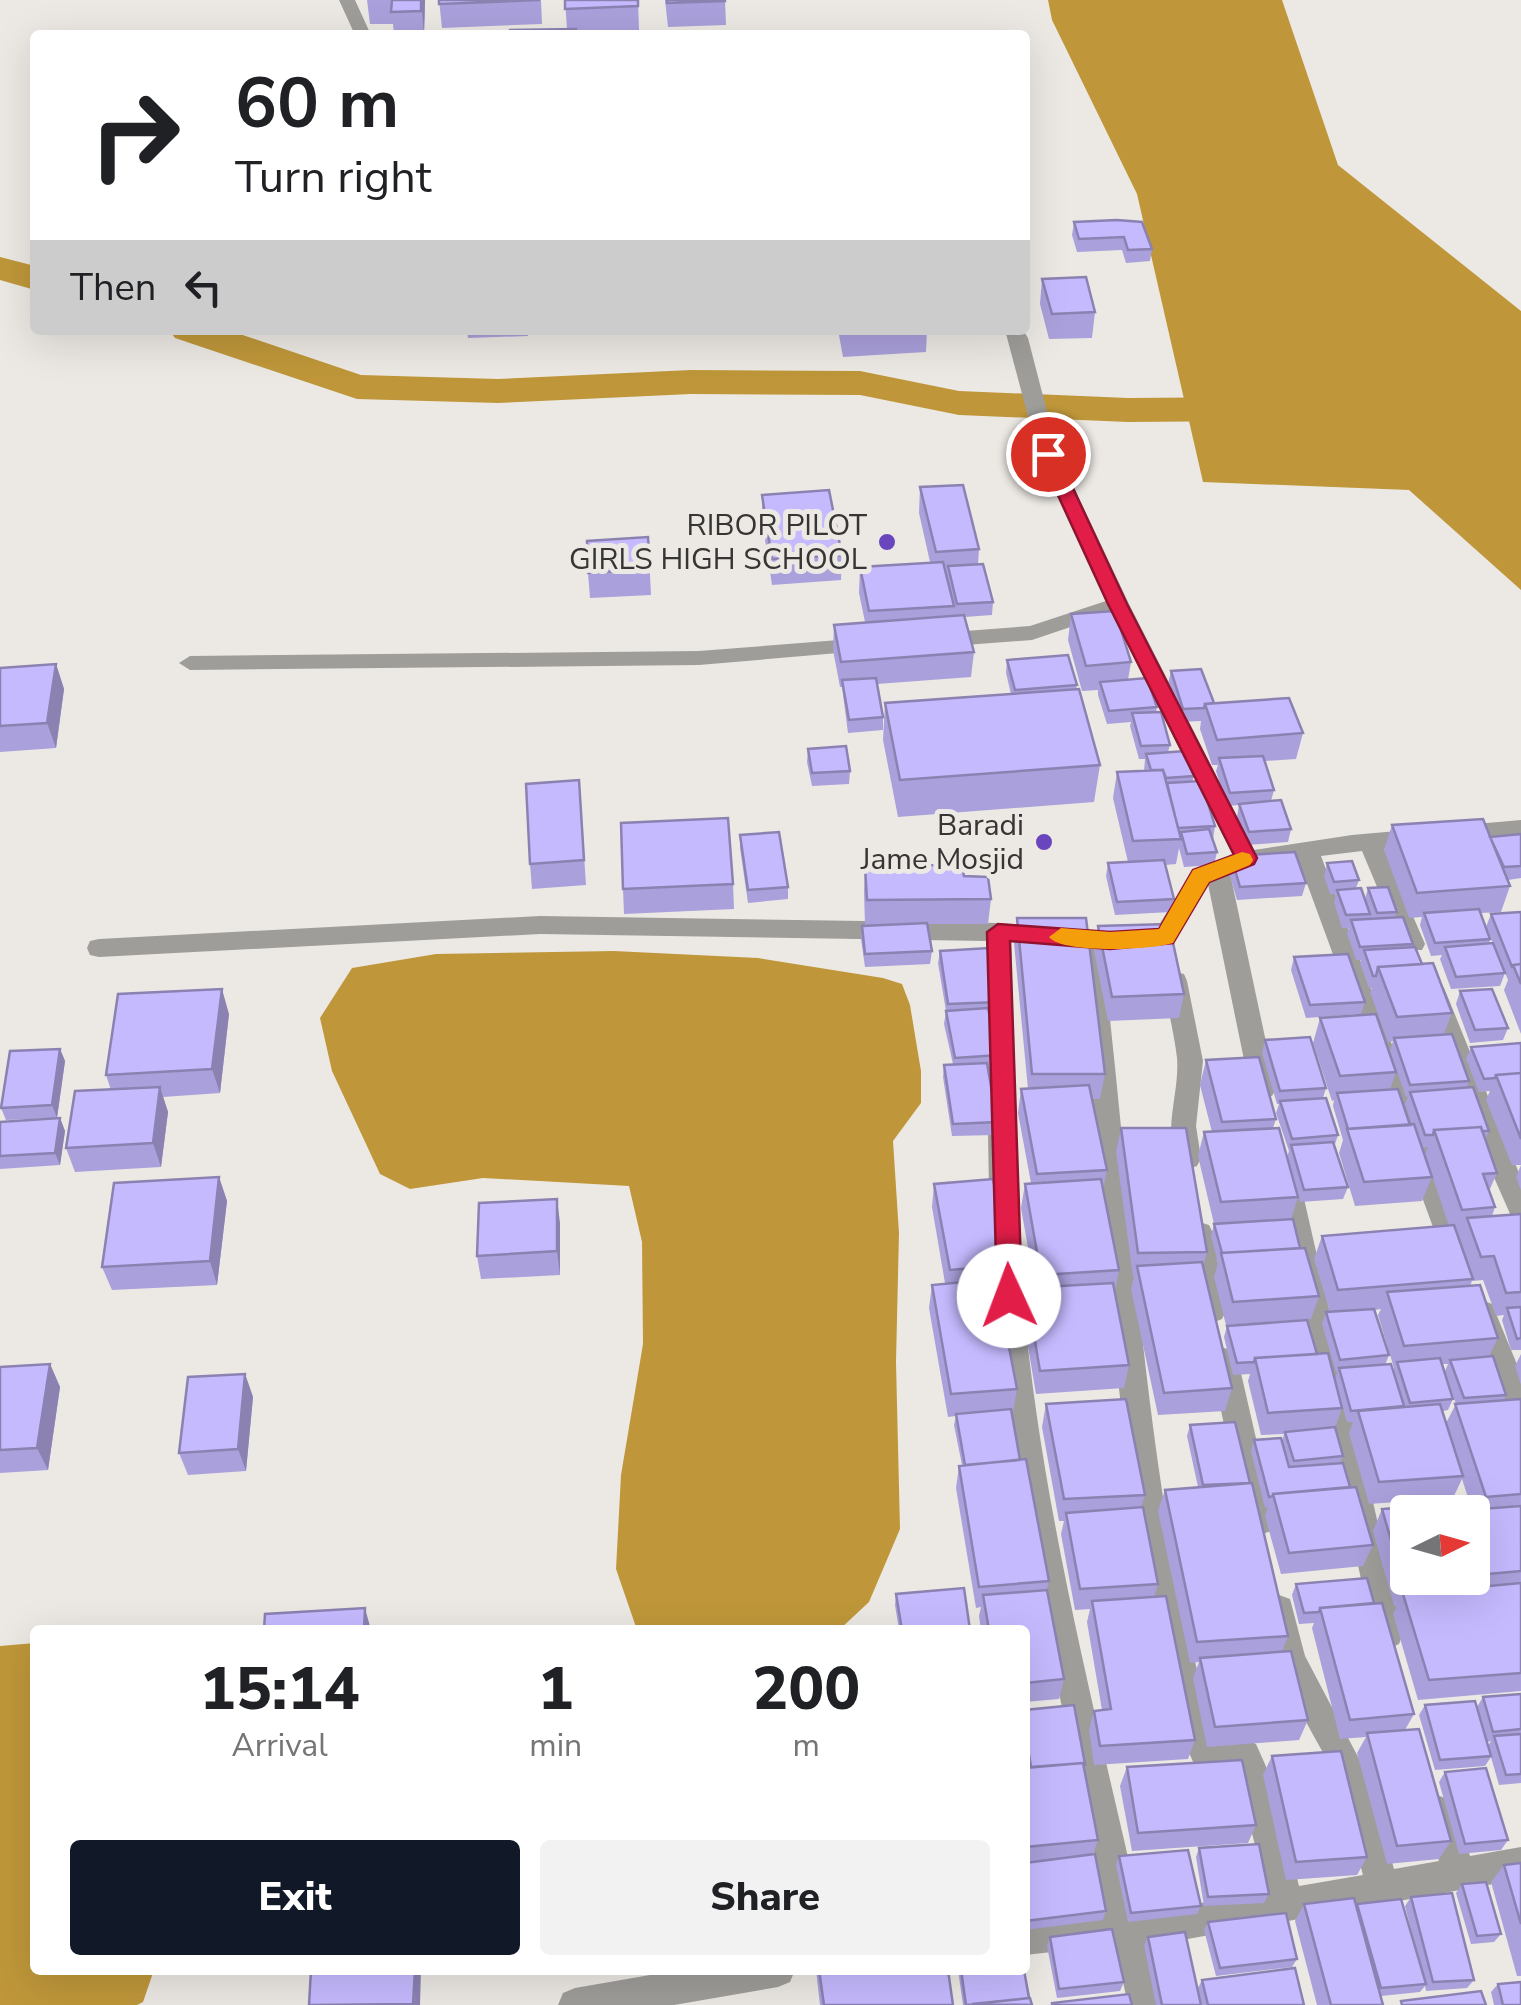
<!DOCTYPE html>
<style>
body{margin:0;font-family:"Nunito Sans",sans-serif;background:#f2f2f2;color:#202124;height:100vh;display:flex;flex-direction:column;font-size:38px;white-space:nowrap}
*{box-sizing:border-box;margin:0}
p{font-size:32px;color:#757577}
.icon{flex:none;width:55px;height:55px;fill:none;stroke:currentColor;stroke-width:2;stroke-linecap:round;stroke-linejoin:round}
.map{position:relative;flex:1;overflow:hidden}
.details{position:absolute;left:30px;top:1625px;width:1000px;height:350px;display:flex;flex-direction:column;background:#fff;border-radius:10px;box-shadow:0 10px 40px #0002}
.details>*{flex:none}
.top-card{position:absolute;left:30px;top:30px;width:1000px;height:305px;border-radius:10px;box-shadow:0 10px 40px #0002;background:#fff;color:#202124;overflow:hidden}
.needle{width:65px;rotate:85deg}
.controls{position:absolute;left:1390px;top:1495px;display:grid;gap:20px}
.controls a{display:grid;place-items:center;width:100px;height:100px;border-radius:10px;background:#fff;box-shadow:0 10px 40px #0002;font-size:50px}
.pin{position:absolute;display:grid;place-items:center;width:85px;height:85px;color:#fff;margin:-42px;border:5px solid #fff;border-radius:50%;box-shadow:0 2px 10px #0007}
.me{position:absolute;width:110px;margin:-55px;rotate:358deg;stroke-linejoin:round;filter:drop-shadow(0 0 8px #0008)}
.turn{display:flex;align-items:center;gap:35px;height:210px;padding:0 40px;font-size:45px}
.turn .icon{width:130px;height:130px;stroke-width:2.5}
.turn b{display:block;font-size:70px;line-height:85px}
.then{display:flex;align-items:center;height:95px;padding:0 40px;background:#0003;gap:20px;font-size:38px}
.eta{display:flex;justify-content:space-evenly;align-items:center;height:170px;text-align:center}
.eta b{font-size:60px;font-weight:800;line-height:70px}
.primary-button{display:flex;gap:20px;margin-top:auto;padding:20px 40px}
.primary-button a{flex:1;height:115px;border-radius:10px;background:#111827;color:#fff;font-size:40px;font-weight:800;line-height:115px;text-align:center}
.primary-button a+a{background:#f2f2f2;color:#202124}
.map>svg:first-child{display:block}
.water{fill:#bf973a}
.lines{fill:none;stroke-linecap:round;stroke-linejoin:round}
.canal{fill:#bf973a;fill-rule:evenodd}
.street{fill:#9e9d9a;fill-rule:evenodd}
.wall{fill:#aaa0db;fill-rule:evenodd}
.shaded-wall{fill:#8b82b2}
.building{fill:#c6baff;stroke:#8b82b2;stroke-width:2.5}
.route{fill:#e11d48;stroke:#92132f;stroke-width:2.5}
.slow{fill:#f59e0b}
.poi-dot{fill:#6946be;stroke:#ece9e4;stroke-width:4}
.labels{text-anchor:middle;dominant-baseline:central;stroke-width:10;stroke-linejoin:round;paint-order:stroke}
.poi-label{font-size:30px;fill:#363533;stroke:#ece9e4;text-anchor:end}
</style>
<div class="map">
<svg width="1521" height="2005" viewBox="0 0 1521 2005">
<rect width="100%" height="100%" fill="#ece9e4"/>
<path class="water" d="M1048,0h234l56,165 183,146v279l-112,-100 -206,-8 -66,-288 -85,-174z
M614,951l144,7 125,20 19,6 8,21 11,66v32l-28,38 6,92 -3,129 4,167 -31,73 -30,28h-202l-21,-61 5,-94 22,-131 -1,-102 -13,-56 -146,-8 -73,11 -30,-15 -48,-103 -12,-53 32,-50 84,-14z
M35,1643v327h119l-11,32 -6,3h-137v-359z"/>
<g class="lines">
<path class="canal" d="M0,257l35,9v24l-35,-10z
M169,330h59l133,45 137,4 193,-9 169,1 99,20 169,7 128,-1 14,3 6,9 -6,9 -14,3 -128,1 -169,-7 -99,-20 -169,-1 -193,9 -141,-4 -182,-61z"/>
<path class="street" d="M339,0h16l16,35h-16z
M1005,330h18l5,8 30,116 71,150 125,246 98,-15 169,-15v16l-137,13 41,95 -3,6h-18l-3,-6 -39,-93 -41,5 151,401 -4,8 -10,3 -10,-3 -4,-8 -146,-398 -68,14 46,216 -4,7h-18l-4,-7 -42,-205 -34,59 -72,6c24,198 35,399 69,597 10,62 27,124 40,186l6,10 28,-3 11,5 16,36 27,106 64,-11c-9,-32 -15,-68 -28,-98 -17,-41 -85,-136 -67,-178l11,-4 11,4 15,57 62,118 27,95 45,-8 -15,-49 5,-11 11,-5 11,5 19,55 51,-9v32l-372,67 13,59h-34l-13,-60 -90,10v-34l82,-9c-44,-203 -94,-406 -112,-613 -10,-119 -6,-240 -9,-358l-446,-7 -441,23 -9,-2 -3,-7 3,-7 9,-2 441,-23 458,7 112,8 47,-3 36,-57 40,-16 -121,-242 -80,27 -93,7 -11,-7 11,-7 91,-7 76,-25 -68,-147zM1011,942l66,5c25,220 31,445 77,663 11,54 18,110 43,160l11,5 28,-3 31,119 -126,23c-46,-204 -100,-408 -118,-617 -10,-117 -8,-237 -12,-355z
M865,638l11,7 -3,5 -174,15 -509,5 -11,-7 11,-7 509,-5z
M1175,972l9,2 3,7 16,80 -7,65 5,32 -4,8 -9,3 -9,-3c-18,-35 1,-72 -2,-108 -3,-26 -10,-52 -14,-77l3,-7z
M1435,985l9,3 3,7 74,183v41l-10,-3 -37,-84 -51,-137 3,-7z
M1287,1170l9,3 4,8 103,453 -4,10 -11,5 -11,-5 -4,-10 -99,-453 4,-8z
M1199,1222l10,3 4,8 13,78 -4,8 -10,4 -10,-4 -4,-8 -13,-78 4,-8z
M1482,1300l10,4 29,70v49l-10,-4 -43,-107 4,-8z
M1224,1348l10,3 4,9 37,161 -4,10 -11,4 -11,-4 -4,-10 -35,-161 4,-9z
M679,1970h116l-5,12 -12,5 -104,18h-116l5,-12 12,-5z"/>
</g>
<path class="wall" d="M367,0h58l-1,35h-30l-1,-11h-23z
M439,0h102l1,24 -100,4z
M565,0h73l1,30 -63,2 -9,-3z
M665,0h60l1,25 -58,2z
M1117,220l35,29 -2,12 -24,2 -4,-13 -45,2 -5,-17 2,-13z
M1042,279l53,33 -3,26 -43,1 -9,-35z
M467,330h61v6l-60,2z
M838,330h89l-1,22 -83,5z
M920,487l59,62 -1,15 15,38 -1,13 -27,2 9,35 -3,25 -94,7 6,33v13l-35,3 -6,-46h-2l-7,-37 1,-25 31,-3 -6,-29 1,-26 70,-5 -11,-49z
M762,495l80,60 -1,25 -69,5 -10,-65z
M648,537l3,58 -61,3 -2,-25z
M1071,614l60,48 -3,18 29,27 -1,5 14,33 -2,7 26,24 -2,6 23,44 -2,13 4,13 -3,13 -30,2 -5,-19 -3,16 -11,1 9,34 -3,13 -56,3 -9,-39 2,-13 20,-1 -15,-64 4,-26 27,-1 1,-12h-6l-9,-33 1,-4 -24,2 -9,-29v-5l-16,1 -14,-51z
M1007,660l70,25 -1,4 24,76 -6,37 -196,15 -15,-77 2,-37 126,-9 -5,-21z
M56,664l8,25 -8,59 -56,4v-84z
M1171,671l43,32 89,30 -7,26 -31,2 9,29 -3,11 20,28 -3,13 -42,3 -9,-28 2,-12 -12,1 -11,-35 2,-6h-6l-12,-36 1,-8 -20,1 -13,-38z
M808,749l42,22 -1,13 -37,2 -5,-24z
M579,780l7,105 -54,4 -2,-25z
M1392,825l98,12 31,-3v44l-13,2 2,6 -9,26 -21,1 10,26 -1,5 4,-1 -7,-16 5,-13 30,-2v122l-17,-44 4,-10 -3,-7 -5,13 -49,3 -11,-30 2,-4 -11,1 -11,-31 2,-8 -13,1 -25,-68z
M740,835l48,52v12l-40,4 -8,-55z
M1231,856l75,27 -4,13 -65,4 -9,-31z
M1327,863l32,17 -3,8 9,11 3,-11 29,24 -2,5 18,27 -1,3 40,66 -8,21 25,47 -2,7 22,43 -4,9 12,33 -8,18 6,16 -3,9 29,-2v136h-10l-9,-30 2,-5 -8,1 -13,-36 -11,1 -2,5 28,52 -9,18 17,39 -2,5 17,-1v292l-103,9 -25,-86 4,-8h-3l-21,-75 9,-22 90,69v-66h-6l1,-2h5l-10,-31 -9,19 -84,6 -20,-71 4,-11h-6l-6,-20 1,6 -7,20 8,28 -3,7 33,82 -10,21 -82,8 -16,-58 3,-9 -3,1 -14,-57 3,-11 28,1 2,-7 -23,1 -13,-54 2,-7 -17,1 -9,-38 3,-11 90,28 18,25 3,-8 -2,1 -14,-48 4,-12h4l-16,-53 8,-23 127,-10 -24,-72 3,-7 -6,1 10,29 -10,24 -67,5 -16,-53 4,-13 -10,-34 1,-6 -2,1 -19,-58 7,-25 76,54 -6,17 20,36h2l-7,-21 3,-7h-2l-16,-46 3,-10 -5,1 -18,-50 2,-4h-3l-9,-25 1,-3h-5l-9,-27 2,-5h-7l-8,-26 2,-8h-6l-6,-18zM1381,1309l-3,6 16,53 -1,3 -8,-6 4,-10 -14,-45zM1442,1364h6l-3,7 11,33 -10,19 -3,-12 5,-1 5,-11z
M865,866l99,10 27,23 -3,25h-61l5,27 -2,13 -65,3 -4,-28 1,-13 30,-1h-27l-1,-34z
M733,884l1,25 -110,5 -1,-25z
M1017,918l88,156 -5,25h-8l15,71 -4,19 16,81 -4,21 14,74 -5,23 -88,6 -14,-83 4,-23 9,-1 -14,-79 4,-24 6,-1 -13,-70 3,-24h7l-14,-146z
M1098,926l86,68 -5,24 -71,3 -14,-70z
M940,951l58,51 -2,13h-6l9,40 -2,13h-9l9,54 -1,13 -44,1 -9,-59 1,-12 9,-1 -9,-40 2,-13 -8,-48z
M1294,957l71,45 -4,12 -55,4 -15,-48z
M1460,991l48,37 -5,12 -33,3 -14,-39z
M229,1014l-9,79 -57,4 5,15 -7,55 -86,5 -9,-24 45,-58 -5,-15z
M1265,1040l61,48 -3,10 15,37 -4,12 14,40 -5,12 -43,3 -13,-45 2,-6 -13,-38 3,-9h-2l-15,-51z
M1521,1043v122h-9l-26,-65 4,-9 -11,1 -13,-33 5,-12z
M60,1049l5,12 -8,57 -51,2 -5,-12z
M1206,1060l70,59 -3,9 25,69 -7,22 28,77 -8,23 -85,6 -12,-48 4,-14 -7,-27 3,-12 -16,-68 6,-24h8l-12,-47z
M60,1118l5,13 -5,34 -60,4v-47z
M1121,1128l86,124 -4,14 29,122 -7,23 -67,4 -27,-126 3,-13h-1l-17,-124z
M1521,1165v25l-5,-13z
M219,1177l8,24 -10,84 -105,5 -10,-23z
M934,1184l76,81 -3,23 -10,1 20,100 -4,23h-2l9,48 29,121 -2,9 17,89 -5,20 -34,3v-72h-44l-2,-14 2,-9 -5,1 -20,-120 3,-22 3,-1 -8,-40 2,-9 -8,1 -19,-109 3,-23 13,-2 -13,-76z
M560,1223v52l-79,4 -4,-23z
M1521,1354v31l-6,-19z
M50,1364l10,23 -12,83 -48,3v-106z
M245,1374l8,23 -7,74 -58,4 -9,-22z
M1046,1404l99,91 -4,12 17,77 -4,13 41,143 -7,19 -94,6 -5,-35 5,-19 8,-1 -15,-88 3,-13 -15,1 -14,-76 3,-13h-5l-17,-94z
M1190,1425l60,58 38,153 -6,16 26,68 -9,20 -92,7 -14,-69 6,-16 -9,1 -32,-152 7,-21 33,-3 -11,-51z
M1296,1584l78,19 40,111 -9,16 46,111 -12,18 -52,5 -30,-111 9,-16 -26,2 -28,-111 2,-5 -15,1 -7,-29z
M896,1594l74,36h-71l-4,-25z
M1521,1694v89l-22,2 -8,-28 -6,9 -50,4 -16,-55 6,-10 63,41 3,-5 -4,1 -10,-35 6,-10z
M1025,1710l60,54 -1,4 14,72 -5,14 13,57 -3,9 -78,10v-162h2l-2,-15z
M1272,1756l95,101 -10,18 -71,5 -23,-105z
M1127,1767l129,58 -8,18 -116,8 -12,-65z
M1445,1772l63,68 -7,10 -42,4 -20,-72z
M1199,1848l70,46 -5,9 -60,3 -8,-49z
M1119,1856l82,50 -4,8 -69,8 -12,-57z
M1521,1863v113h-4l-26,-94 13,-17z
M1462,1884l39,50 -7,8 -23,2 -15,-51z
M1411,1897l63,83 -7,8 -41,3 -1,-5 -5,6 -39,4 2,9h-66l-22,-84 9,-17 52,2 1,-2 59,45 -11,-43z
M1208,1922l89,37 -5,8 -76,9 -12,-46z
M1050,1937l74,45 -4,9 -63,7 -10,-52z
M1148,1937l53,68h-45l-12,-60z
M816,1970h132l5,35h-133z
M958,1970h66l8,35h-69z
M1202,1980l102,25h-102l-4,-17z
M1498,1984l23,21h-27l-3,-13z"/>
<path class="shaded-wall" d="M421,0h4v2l-1,33z
M56,664l8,25 -8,59 -9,-25z
M222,989l7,25 -9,79 -8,-24z
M60,1049l5,12 -8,57 -5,-13z
M160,1087l8,25 -7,55 -8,-24z
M60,1118l5,13 -5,34 -5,-12z
M219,1177l8,24 -10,84 -7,-24z
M557,1199l3,24v52l-3,-24z
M50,1364l10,23 -12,83 -11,-22z
M245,1374l8,23 -7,74 -8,-22z
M365,1608l6,22h-7z
M415,1970h6l-1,35h-6z"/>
<path class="building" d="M392,0h29v11l-30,1z
M439,0h101l-101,4z
M565,0h73v6l-73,3z
M667,0h58v1l-58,2z
M576,29v6h-67l1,-5z
M1117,220l25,2 10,27 -24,1 -4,-13 -45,2 -5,-17z
M1086,277l9,35 -43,2 -10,-35z
M963,485l16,64 -43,3 -16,-65z
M829,490l13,65 -70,4 -10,-64z
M648,537l2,32 -62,4 -1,-32z
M943,562l11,44 -85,5 -9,-44z
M983,564l10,38 -36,2 -9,-38z
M1115,611l16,51 -45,4 -15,-52z
M964,615l10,37 -133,10 -7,-37z
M1068,655l9,30 -62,5 -8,-30z
M56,664l-9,59 -47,3v-58z
M1201,669l13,34 -9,1 -1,4 -21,1 -12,-38z
M876,678l7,39 -34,3 -7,-40z
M1147,678l10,29 -48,4 -9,-29z
M1079,689l21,76 -200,15 -15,-77z
M1289,698l14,35 -86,7 -12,-36z
M1161,712l9,33 -29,1 -9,-33z
M846,746l4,25 -38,2 -4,-24z
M1185,751l9,25 -28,2 -3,-8h-12l-5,-16z
M1263,756l11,34 -44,3 -11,-35z
M1163,770l18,69 -48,2 -16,-69z
M579,780l5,80 -54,4 -4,-80z
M1201,781l14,45 -37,2 -11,-45z
M1281,800l10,29 -42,3 -10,-28z
M728,818l5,66 -110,5 -2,-66z
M1483,819l27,67 -93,7 -25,-68z
M1209,829l8,23 -30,2 -6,-22z
M779,832l9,55 -40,3 -8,-55z
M1521,834v32l-17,1 -14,-30z
M1295,852l11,31 -66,4 -9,-31z
M1164,860l10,39 -57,3 -9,-39z
M1352,861l7,19 -25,2 -7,-19z
M962,865l2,11 24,1 3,22 -124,1 -2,-34z
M1388,887l9,25 -20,1 -9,-25z
M1361,888l9,26 -24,1 -9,-25z
M1479,909l11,30 -55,4 -11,-30z
M1521,912v52l-8,1 1,2h-2l-21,-53z
M1403,917l10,27 -53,3 -9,-27z
M1017,918h69l19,156h-73z
M927,923l5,28 -67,3 -3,-28z
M1169,924l15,70 -72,3 -14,-71z
M1493,943l12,30 -49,4 -11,-30z
M1415,947l7,17 -44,3 -2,9h-3l-9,-26z
M989,948l9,54 -50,2 -8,-53z
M1348,954l17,48 -55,3 -16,-48z
M1433,963l19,50 -55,4 -19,-50z
M1521,964v20l-8,-19z
M222,989l-10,80 -106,6 12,-81z
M1492,989l16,39 -33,2 -15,-39z
M988,1008l11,47 -44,3 -9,-47z
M1376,1014l20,58 -56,4 -20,-58z
M1452,1034l17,47 -59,4 -16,-47z
M1310,1037l16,51 -46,3 -15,-51z
M1521,1043v30l-25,2 -1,3 -11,1 -13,-32z
M60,1049l-8,56 -51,3 9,-57z
M1259,1057l17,62 -54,3 -16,-62z
M987,1063l10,59 -44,2 -9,-59z
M1521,1073v66l-25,-64z
M1089,1085l18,85 -70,4 -16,-85z
M160,1087l-7,56 -87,5 9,-57z
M1473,1087l16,44h-7l-1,-4 -47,3 -1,5h-8l-15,-43z
M1398,1089l12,36 -62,4 -11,-36z
M1326,1098l12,37 -46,4 -12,-38z
M60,1118l-5,35 -55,3v-34z
M1414,1124l18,53 -68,5 -17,-53z
M1481,1127l16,46 -14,1 12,33 -33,3 -28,-80z
M1121,1128h65l21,124 -69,1z
M1279,1128l19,69 -77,5 -17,-70z
M1333,1142l15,45 -44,3 -13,-45z
M219,1177l-9,84 -108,6 12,-84z
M993,1179l17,86 -60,5 -16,-86z
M1101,1179l18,91 -78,5 -16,-91z
M557,1199v52l-80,5 2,-53z
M1521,1214v78l-15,1 -12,-37 -13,1 -14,-39z
M1293,1219l7,29 -78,5 -8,-29z
M1454,1225l19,54 -135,11 -16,-54z
M1305,1248l14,48 -86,6 -12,-49z
M1202,1262l30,126 -68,5 -27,-127z
M996,1279l21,110 -66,5 -19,-109z
M1113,1283l16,82 -89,6 -14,-83z
M1480,1285l18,53 -94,8 -17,-54z
M1521,1307v31l-4,1 -10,-31z
M1374,1309l15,46 -49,5 -14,-48z
M1307,1320l10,34 -62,4 -1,4 -17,1 -10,-37z
M1328,1353l14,55 -74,5 -13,-55z
M1493,1356l13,39 -42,3 -14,-38z
M1440,1358l13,41 -43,4 -13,-41z
M50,1364l-13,84 -37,2v-83z
M1391,1364l13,42 -53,5 -12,-43z
M245,1374l-7,75 -59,4 9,-76z
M1126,1399l19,96 -81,4 -18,-95z
M1521,1399v95l-35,3 -31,-93z
M1440,1404l23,72 -84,6 -21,-71z
M1011,1409l9,51 -55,5 -9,-51z
M1235,1422l15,61 -47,2 -13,-60z
M1335,1427l8,29 -49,5 -9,-29z
M1281,1438l8,29 54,-4 7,24 -77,7v2l-4,1 -15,-57z
M1026,1459l23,122 -70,6 -20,-121z
M1252,1483l36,153 -91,6 -32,-152z
M1356,1487l17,58 -84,8 -16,-59z
M1455,1503l3,9h-50v66h64v-20l7,21 -75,6 -22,-76z
M1521,1506v65l-33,3 -16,-48v-14h-4l-1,-2z
M1143,1507l15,77 -78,5 -14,-76z
M1367,1578l7,25 -54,5 -1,4 -15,1 -8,-29z
M1521,1583v90l-92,7 -26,-86z
M964,1588l6,42h-68l-6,-36z
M1047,1590l17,89 -39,4v-53h-36l-6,-35z
M1166,1596l29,144 -95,6 -6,-35 17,-2 -19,-108z
M1382,1603l32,111 -64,6 -30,-112z
M365,1608l-1,22h-100l1,-16z
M1291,1651l17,69 -93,7 -15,-69z
M1521,1694v35l-28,3 -10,-35z
M1475,1701l16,55 -51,4 -15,-55z
M1074,1705l11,59 -2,-1 -52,4 -6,-37v-20z
M1419,1729l32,112 -54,5 -30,-113z
M1521,1734v40l-15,1 -12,-39z
M1341,1751l26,106 -71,5 -24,-106z
M1242,1760l14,65 -118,8 -11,-66z
M1083,1763l15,77 -73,7v-79z
M1486,1768l22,72 -43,4 -20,-72z
M1259,1844l10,50 -61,3 -9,-49z
M1188,1850l13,56 -70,7 -12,-57z
M1095,1854l11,57 -81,10v-58z
M1521,1863v61l-17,-59z
M1486,1882l15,52 -24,2 -15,-52z
M1452,1893l22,87 -41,2 -22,-85z
M1354,1898l29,107h-52l-27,-101z
M1401,1899l25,85 -45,4 -24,-84z
M1286,1913l11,46 -77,9 -12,-46z
M1112,1929l12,53 -65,7 -9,-52z
M1185,1932l16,73h-39l-14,-68z
M1295,1968l9,37h-96l-6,-25z
M311,1970h104l-2,34 -104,1z
M819,1970h129l5,35h-129z
M961,1970h63l5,28 -63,7z
M1521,1982v23h-18l-5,-21z
M1481,1991l5,14h-84l-1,-4z
M1129,1994l3,11h-80v-2z
M1030,1998l2,7 -60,-1z"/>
<path class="route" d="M1048,449l9,5 70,150 130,254 -3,6 -45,18 -36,61 -63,6 -100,-8 12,355 -4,8 -9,3 -9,-3 -3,-8 -10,-364 11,-8 112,8 49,-3 34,-59 41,-15 -126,-251 -69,-150z"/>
<path class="slow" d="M1242,852l8,2 3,6 -3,5 -41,17 -36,61c-21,7 -111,11 -124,-6l12,-9 49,4 49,-3 34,-59z"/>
<g class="poi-dot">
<circle cx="887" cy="542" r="10"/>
<circle cx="1044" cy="842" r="10"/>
</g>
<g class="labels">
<g class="poi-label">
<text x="867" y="525">RIBOR PILOT<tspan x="867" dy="34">GIRLS HIGH SCHOOL</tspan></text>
<text x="1024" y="825">Baradi<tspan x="1024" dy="34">Jame Mosjid</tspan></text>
</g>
</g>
</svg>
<div class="controls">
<a><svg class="needle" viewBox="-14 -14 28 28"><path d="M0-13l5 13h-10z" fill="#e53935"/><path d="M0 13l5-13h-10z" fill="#757577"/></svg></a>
</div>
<div class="pin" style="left:1048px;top:454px;background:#d93025"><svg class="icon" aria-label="arrive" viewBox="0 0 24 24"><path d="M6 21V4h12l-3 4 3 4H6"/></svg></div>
<svg class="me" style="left:1009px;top:1296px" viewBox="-20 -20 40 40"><circle r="19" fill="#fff"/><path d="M0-13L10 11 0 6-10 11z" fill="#e11d48"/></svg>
<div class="top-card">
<div class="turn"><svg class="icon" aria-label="right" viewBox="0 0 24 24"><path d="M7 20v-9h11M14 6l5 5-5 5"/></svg><div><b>60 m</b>Turn right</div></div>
<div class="then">Then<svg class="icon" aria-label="left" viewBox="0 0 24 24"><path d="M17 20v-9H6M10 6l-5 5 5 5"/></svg></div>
</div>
<section class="details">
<div class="eta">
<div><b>15:14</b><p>Arrival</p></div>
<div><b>1</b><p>min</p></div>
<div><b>200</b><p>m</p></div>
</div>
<div class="primary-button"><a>Exit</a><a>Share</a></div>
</section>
</div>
